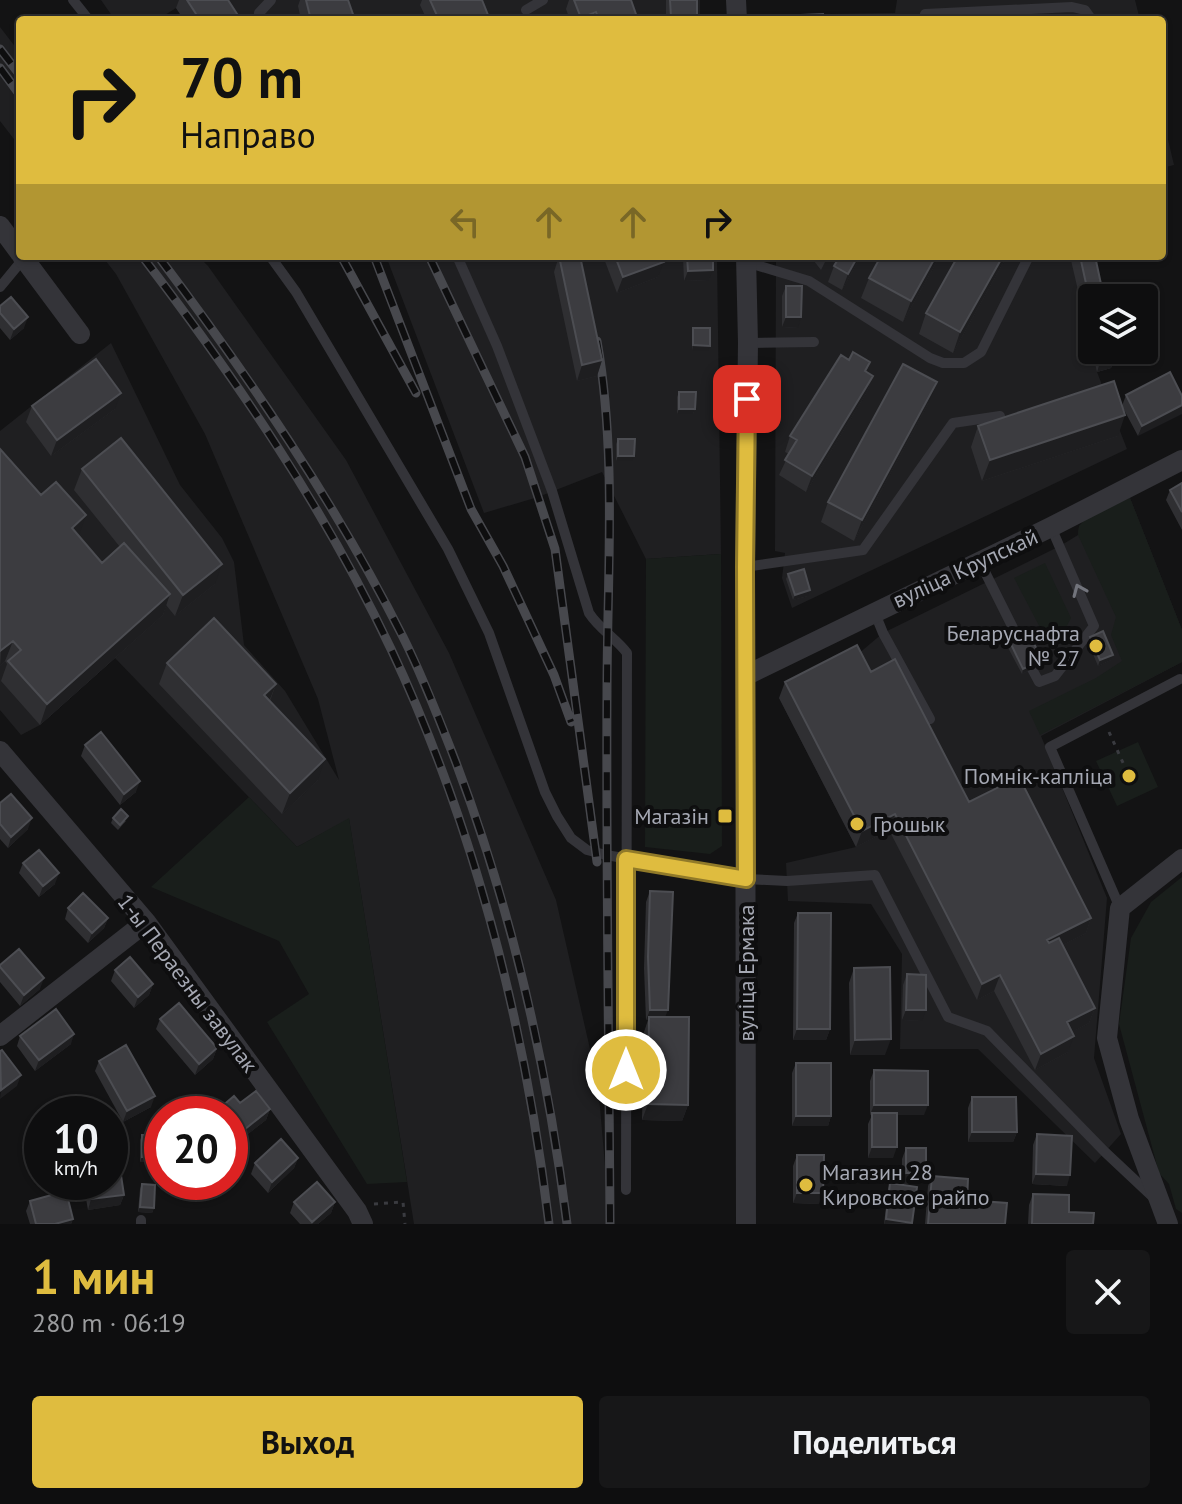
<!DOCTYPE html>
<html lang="ru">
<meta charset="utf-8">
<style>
body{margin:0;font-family:"PT Sans",sans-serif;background:#171718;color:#f1f3f6;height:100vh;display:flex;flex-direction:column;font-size:30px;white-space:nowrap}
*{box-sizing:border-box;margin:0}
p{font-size:26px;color:#9b9c9e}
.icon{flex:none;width:44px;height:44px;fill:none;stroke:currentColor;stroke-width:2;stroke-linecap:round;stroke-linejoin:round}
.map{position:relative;height:1224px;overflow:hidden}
.sheet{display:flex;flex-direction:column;background:#0e0e0f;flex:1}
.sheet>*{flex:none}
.guide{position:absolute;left:16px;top:16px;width:1150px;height:244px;border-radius:8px;box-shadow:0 2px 6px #0004,0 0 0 2px #2e2e2f;background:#dfbc3f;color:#111;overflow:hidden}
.controls{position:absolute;left:1078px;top:284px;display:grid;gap:16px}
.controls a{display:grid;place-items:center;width:80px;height:80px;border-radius:8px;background:#0e0e0f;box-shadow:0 2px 6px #0004,0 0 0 2px #2e2e2f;font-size:40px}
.speed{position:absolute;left:24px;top:1096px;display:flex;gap:16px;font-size:40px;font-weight:700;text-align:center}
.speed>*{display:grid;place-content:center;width:104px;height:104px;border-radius:50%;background:#0e0e0f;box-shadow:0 2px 6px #0004,0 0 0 2px #2e2e2f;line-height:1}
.speed small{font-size:20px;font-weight:400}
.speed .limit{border:12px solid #d22;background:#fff;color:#111}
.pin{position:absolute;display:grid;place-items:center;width:68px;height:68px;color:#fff;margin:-34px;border-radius:16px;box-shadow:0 4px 12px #0006}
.me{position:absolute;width:88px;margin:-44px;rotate:0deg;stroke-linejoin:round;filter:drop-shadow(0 0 6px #0008)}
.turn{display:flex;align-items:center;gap:28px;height:168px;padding:0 32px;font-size:36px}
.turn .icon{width:104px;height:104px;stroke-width:2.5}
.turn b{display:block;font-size:56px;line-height:68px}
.lanes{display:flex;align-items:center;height:76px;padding:0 32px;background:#0003;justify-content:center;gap:40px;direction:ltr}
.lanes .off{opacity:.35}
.round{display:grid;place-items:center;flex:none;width:84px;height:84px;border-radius:8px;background:#171718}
.overview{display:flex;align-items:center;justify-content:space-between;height:136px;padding:0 32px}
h1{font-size:48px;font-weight:700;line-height:60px;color:#dfbc3f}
.primary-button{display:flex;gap:16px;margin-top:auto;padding:16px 32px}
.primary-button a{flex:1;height:92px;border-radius:8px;background:#dfbc3f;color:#111;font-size:32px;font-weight:700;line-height:92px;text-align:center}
.primary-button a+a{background:#171718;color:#f1f3f6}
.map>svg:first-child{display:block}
.built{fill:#1f1f21}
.green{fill:#191e1b}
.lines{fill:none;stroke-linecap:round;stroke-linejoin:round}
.path{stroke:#3a3b40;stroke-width:3;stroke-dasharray:4 6;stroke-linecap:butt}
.service{stroke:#343439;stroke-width:10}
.minor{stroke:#343439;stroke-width:20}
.rail-casing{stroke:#47484d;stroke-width:9}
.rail{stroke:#0e0e0f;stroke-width:6;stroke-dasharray:18;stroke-linecap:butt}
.wall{fill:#2f2f32}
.shaded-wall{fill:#1e1e20}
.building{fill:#3c3c40;stroke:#4c4d52;stroke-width:2}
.oneway{stroke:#72747c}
.route-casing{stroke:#917a29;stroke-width:20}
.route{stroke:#dfbc3f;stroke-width:14}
.poi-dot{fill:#dfbc3f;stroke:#0e0e0f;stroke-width:3}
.labels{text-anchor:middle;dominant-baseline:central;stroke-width:8;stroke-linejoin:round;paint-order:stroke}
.street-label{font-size:22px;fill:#a5a8b3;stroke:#0e0e0f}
.poi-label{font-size:22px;fill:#a5a8b3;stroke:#0e0e0f;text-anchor:end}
</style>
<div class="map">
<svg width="1182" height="1224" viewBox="0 0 1182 1224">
<rect width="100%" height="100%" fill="#131314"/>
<path class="built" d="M101,0h599v20h-516l-8,-12 -19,12h-42z
M897,0h238l5,20h-375v-5l130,-2z
M0,27l20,26v94l-20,-26z
M1162,114l12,51 -12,3z
M102,256h96l10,10 138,194 103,193 107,247 42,184 12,140h-196l-65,-405 -52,28 -182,-189 -75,67 -19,10 -21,-25v-279l111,-88 69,142 42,53 12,24 10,83 41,46 54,89 -21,-81 -113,-265 -89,-160z
M386,256h331l4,298 -75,5 -44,-87 -64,25 -54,16z
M776,256h312l4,42v52h15l4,18 -14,4 30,77 -335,159 -10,-30 3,-25 -10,-2z
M1130,498l52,132v32l-141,74 66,162 -13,160 27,76 -26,29 -117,-114h-78l2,-95 -31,-50 -83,-3 -2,-38 70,-16 -77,-149 72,-38 32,-27 177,-87 18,-11 1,-9z"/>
<path class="green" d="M1130,498l52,132v32l-142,73 -11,-24 67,-33 26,-17 -11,-26 5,-18 -38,-82 1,-9 8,-9z
M721,554l1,292 -12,8 -65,-7 1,-288z
M1045,563l26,55 -10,19h-16l-31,-59z
M1138,742l20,45 -41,19 -21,-45z
M249,797l48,50 52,-29 58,364 -40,2 -100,-162 42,-28 -30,-53 -128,-54z
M1182,877v336l-6,-4 -7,-25 -10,-11 -40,-149 12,-86 20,-36z"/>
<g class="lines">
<path class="path" d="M1109,732l15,33
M374,1204l29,-2 2,22"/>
<path class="service" d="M73,0l16,20
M526,10l17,-10
M925,14l147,-7 13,3 7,10
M260,20l-1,-7 12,-13
M270,256l26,36 152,257 41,84 56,159 12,24 14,22 16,12 19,5 140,24 41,2 88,-6 73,142 39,14 118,121 49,46
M457,256l40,90 55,145 37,122c11,17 27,25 38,40l-1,537
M746,262l63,19 121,77 13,5h21l17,-11 48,-96
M0,287l24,-29
M748,343l66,-1
M980,562l38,76
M745,567l118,-17 90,-127 47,-7
M874,611l9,22 47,86
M1032,669l7,13 16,-6 39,-50 -43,-99
M1120,908l-70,-161 130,-68
M141,1224v-4"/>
<path class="minor" d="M736,0l1,20
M0,226l20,27
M22,256l58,78
M746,256l2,87 -3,224 1,657
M747,675l304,-148 131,-67
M0,751l146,171 211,289 6,13
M0,1036l146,-114
M1168,1224l-39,-105 -22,-81 13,-130 62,-49"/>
<defs>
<path id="rail" d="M0,49l20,26
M0,68l20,27
M142,256c94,123 183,253 249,393 85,181 134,377 158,575
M158,256c91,121 177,246 245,381 20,40 36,82 52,123 57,150 92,305 112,464
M341,256l75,137
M374,256l97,253 32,57 51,109 17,47
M429,256l96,201 30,92 42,313
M597,341c20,112 10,236 10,350 -1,178 2,355 3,533"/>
</defs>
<use href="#rail" class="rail-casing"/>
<use href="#rail" class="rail"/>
</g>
<path class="wall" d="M179,0h49l13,20h-57l-8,-12z
M300,0h48l7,20h-54l-3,-14z
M422,0h60l8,20h-63l-7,-15z
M569,0h5l64,20h-68l-4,-11z
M666,0h31v17l-1,3h-30z
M559,256l43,104 -5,16 -20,5 -23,-109z
M603,256h59l-4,21 -41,16z
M683,256h30l-4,24 -25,1z
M810,256h18l-7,14z
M861,256l-19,34 -14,-8 6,-16z
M881,256h59l-37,66 -42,-24 8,-20z
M1007,256l-54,97 -34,-19 7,-21z
M1070,256h25l-3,42v52h24l1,3 -6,15 -14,4z
M786,286l12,42 -16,-1v-31z
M0,306l24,22 -14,12 -10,-12z
M693,328l15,23h-16v-17z
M849,360l21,2 -4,10 7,4 -6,16 -61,100 -27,-17 10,-21 -4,-2 5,-16z
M1170,372l-32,64 -16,-30 4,-11z
M679,392l16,17 -2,5h-16v-17z
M929,402l-75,139 -33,-19 7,-20z
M32,406l83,3 -64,47 -25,-34z
M978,426l140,10 -136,45 -11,-34z
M618,439l14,22h-16v-17z
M0,449l102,114 18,-16 -46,-57 8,-21 133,115 -40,32 -9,-11 -3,10 -123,110 -39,-44 6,-17 -2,-3 -5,5z
M1182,483v47l-16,-30 4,-10z
M788,574l20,22 -15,4 -7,-21z
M1090,637l21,23 -13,6 -10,-24z
M1008,638l34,22 -2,5 -18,9 -16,-30z
M167,663l109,21 -6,17 48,79 -36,34 -123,-130z
M871,672l98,130 122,116 -5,15 -23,12 32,63 -6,15 -17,9 -4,20 -33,18 -41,-79 -17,9 -88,-170 -33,17 -77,-149 6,-16z
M85,745l51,47 -16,13 -39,-49z
M0,803l28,26 -20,19 -8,-9z
M113,818l13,3 -8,9 -7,-7z
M23,863l32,21 -16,13 -20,-24z
M650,891l15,126 23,88 -6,16 -40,-1 2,-88 4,-12h-2l-2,-52 2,-66z
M68,908l40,10 -4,10 -16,15 -23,-24z
M798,913l32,116 -4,11h-33l1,-117z
M0,965l40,24 -20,17 -20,-24z
M854,968l31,87h-35l-1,-72z
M115,970l38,14 -4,11 -15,13 -23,-27z
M907,974l15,47 -20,-1 1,-35z
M160,1019l57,29 -4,11 -18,16 -39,-46z
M20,1036l51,8 -36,27 -18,-25z
M99,1061l52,46 -28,15 -28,-51z
M796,1063l35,53 -3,10h-36v-53z
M874,1070l50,45h-27l-4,43h-25v-34l4,-9h-2v-34z
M972,1097l45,35 -4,10h-45v-34z
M240,1103l30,6 -4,11 -36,28v-34h-12l2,-6z
M1037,1134l30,52 -35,-2 1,-39z
M142,1135l11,27h-13v-22z
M906,1148l17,35 -21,1v-25z
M797,1155l22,49 -26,-1v-37z
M298,1158l-4,10 -26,25 -17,-19 4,-11z
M932,1176l35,24 38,24h-80l3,-38z
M83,1182h27l14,13 -4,10 -32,5z
M890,1183l22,41h-28l4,-35z
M142,1184l12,24 -2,5 -14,-1 2,-23z
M1033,1194l60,30h-65l1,-19z
M30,1201l43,18 -2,5h-41l-4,-13z
M294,1202h41l-4,11 -13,11h-18l-10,-11z"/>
<path class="shaded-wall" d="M596,12l-3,8h-13l1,-2z
M671,17h26l-1,3h-26z
M858,256h3l-19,34 6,-16z
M936,256h4l-37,66 8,-21z
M1003,256h4l-54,97 7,-21z
M664,262l-6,15 -41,16 6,-16z
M713,270l-4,10 -25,1 4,-10z
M28,317l-4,11 -14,12 4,-11z
M786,317h15l-3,11 -16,-1z
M693,345l17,1 -2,5h-16z
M1117,353l-6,15 -14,4 5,-16z
M602,360l-5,16 -20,5 5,-16z
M873,376l-6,16 -61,100 6,-16z
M937,382l-8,20 -75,139 8,-21z
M121,393l-6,16 -64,47 6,-16z
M1182,405v9l-44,22 4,-10z
M679,409h16l-2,5h-16z
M1125,415l-7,21 -136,45 8,-21z
M618,456h16l-2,5h-16z
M86,515l-7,21 -7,-8z
M222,564l-7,20 -40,32 8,-21z
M810,590l-2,6 -15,4 2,-5z
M170,594l-7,21 -123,110 7,-21z
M13,641l-8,20 -5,5 1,-15z
M1113,655l-2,5 -13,6 2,-6z
M1042,660l-2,5 -18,9 1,-5z
M276,684l-8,20 -4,-9z
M325,759l-7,21 -36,34 8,-21z
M140,781l-4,11 -16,13 4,-11z
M895,814l-6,16 -33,17 6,-16z
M32,818l-4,11 -20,19 3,-11z
M59,873l-4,11 -16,13 4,-11z
M108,918l-4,10 -16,15 4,-10z
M1091,918l-5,15 -44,23 5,-16z
M1000,975l-6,16 -17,9 5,-16z
M44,978l-4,11 -20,17 4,-11z
M153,984l-4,11 -15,13 4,-11z
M1095,1008l-6,15 -28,15 6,-16z
M650,1010h18l-4,10 -15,-3 -1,3h-2z
M906,1010h20l-4,11 -20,-1z
M797,1029h33l-4,11h-33z
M74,1034l-3,10 -36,27 4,-11z
M1074,1036l-6,16 -33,18 6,-16z
M891,1039l-6,16h-35l5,-15z
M217,1048l-4,11 -18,16 4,-11z
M21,1075l-4,11 -17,13 1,-9z
M155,1096l-4,11 -28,15 4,-11z
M648,1104l40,1 -6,16 -40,-1z
M874,1105h54l-4,10h-54z
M270,1109l-4,11 -36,28 4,-10z
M796,1116h35l-3,10h-36z
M972,1132h45l-4,10h-45z
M872,1147h25l-4,11h-25z
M142,1157h13l-2,5h-13z
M298,1158l-4,10 -26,25 4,-11z
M906,1173h20l-3,10 -21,1z
M1036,1174l34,1 -3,11 -35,-2z
M797,1193h26l-4,11 -26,-1z
M124,1195l-4,10 -32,5 3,-11z
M335,1202l-4,11 -13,11h-6z
M140,1207l14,1 -2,5 -14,-1z
M73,1219l-2,5h-16z
M886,1219l26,4 -28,1z"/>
<path class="building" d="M187,0h41l13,20h-41z
M306,0h42l7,20h-44z
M430,0h52l8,20h-51z
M574,0h57l7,20h-39l-3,-8 -15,6z
M670,0h27v17h-26z
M823,14v6h-45v-4z
M559,256h21l22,104 -20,5z
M615,256h47l2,6 -41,15z
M687,256h26v14l-25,1z
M840,256h18l-10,18 -14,-8z
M881,256h55l-25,45 -42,-23z
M958,256h45l-43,76 -34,-19z
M1080,256h15l9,42h-12v13z
M786,286h16l-1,31h-15z
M11,297l17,20 -14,12 -14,-16v-7z
M693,328h17v18l-17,-1z
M1101,350h15l1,3 -15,3z
M853,352l17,10 -5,9 8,5 -61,100 -27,-16 12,-20 -7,-4 51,-81 8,5z
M96,359l25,34 -64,47 -25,-34z
M903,364l34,18 -75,138 -34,-18z
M1170,372l12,24v9l-40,21 -16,-31z
M1114,381l11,34 -135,45 -12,-34z
M679,392h17l-1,17h-16z
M121,438l101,126 -39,31 -101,-126z
M618,439h17l-1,17h-16z
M0,449l41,46 15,-13 30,33 -14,13 30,35 22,-20 46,51 -123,110 -39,-43 13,-11 -8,-9 -13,10z
M1182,483v29l-12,-22z
M804,569l6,21 -15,5 -7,-21z
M214,618l62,66 -12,11 61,64 -35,34 -123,-130z
M1027,629l15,31 -19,9 -15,-31z
M1103,631l10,24 -13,5 -10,-23z
M857,645l14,27 24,-13 74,143 50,-25 72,141 -44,22 2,3 10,-5 36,70 -28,14 7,14 -33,18 -41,-79 -18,9 -87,-170 -33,17 -77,-149z
M101,732l39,49 -16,13 -39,-49z
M11,794l21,24 -21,19 -11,-13v-21z
M121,809l7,7 -8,9 -7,-7z
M39,850l20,23 -16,13 -20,-23z
M650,891l23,1 -5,118h-18l-2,-53z
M83,893l25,25 -16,15 -24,-25z
M798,913h33l-1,116h-33z
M19,949l25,29 -20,17 -24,-28v-2z
M130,957l23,27 -15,13 -23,-27z
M890,967l1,72 -36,1 -1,-72z
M907,974l19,1v35h-20z
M179,1003l38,45 -18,16 -39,-45z
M56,1009l18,25 -35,26 -19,-24z
M649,1017h40l-1,88 -40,-1z
M126,1045l29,51 -28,15 -28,-50z
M2,1050l19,25 -20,15 -1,-39z
M796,1063h35v53h-35z
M874,1070l54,1v34h-54z
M256,1091l14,18 -36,29 -4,-5v-19h-5l-5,-6 14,-12 6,7z
M972,1097h44l1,35h-45z
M872,1113h25v34h-25z
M1037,1134l35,2 -2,39 -34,-1z
M142,1135h13v22h-13z
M281,1139l17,19 -26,24 -17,-19z
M116,1143l8,52 -33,4 -2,-17h21v-38z
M906,1148h20v25h-20z
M797,1155h27l-1,38h-26z
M932,1176l36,3 -1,21 40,3 -2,21h-77z
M317,1182l18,20 -23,20 -18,-20z
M890,1183l27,4 -5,36 -26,-4z
M142,1184l13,1 -1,23 -14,-1z
M66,1191l7,28 -18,5h-19l-6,-23z
M1033,1194l36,1v17l25,1 -1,11h-61z"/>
<defs><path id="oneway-chevron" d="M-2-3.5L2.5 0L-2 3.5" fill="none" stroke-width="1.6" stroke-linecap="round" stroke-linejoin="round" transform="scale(2)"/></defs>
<use class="oneway" href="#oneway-chevron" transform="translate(1079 590) rotate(-113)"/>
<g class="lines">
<defs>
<path id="route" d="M626,1070v-211l120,20 -1,-312 2,-168"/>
</defs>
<use href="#route" class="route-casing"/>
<use href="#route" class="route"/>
</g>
<g class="poi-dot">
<circle cx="1096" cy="646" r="8"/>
<circle cx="1129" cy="776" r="8"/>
<rect x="717" y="808" width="16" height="16" rx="4"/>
<circle cx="857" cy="824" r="8"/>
<circle cx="806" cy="1185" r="8"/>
</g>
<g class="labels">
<g class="street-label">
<text transform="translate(965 568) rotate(-25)">вуліца Крупскай</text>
<text transform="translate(746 973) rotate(-90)">вуліца Ермака</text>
<text transform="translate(188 983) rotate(53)">1-ы Пераезны завулак</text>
</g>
<g class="poi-label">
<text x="1080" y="633">Беларуснафта<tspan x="1080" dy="25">№ 27</tspan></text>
<text x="1113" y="776">Помнік-капліца</text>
<text x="709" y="816">Магазін</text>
<text x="873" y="824" text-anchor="start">Грошык</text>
<text x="822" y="1172" text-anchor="start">Магазин 28<tspan x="822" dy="25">Кировское райпо</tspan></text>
</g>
</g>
</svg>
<div class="controls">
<a><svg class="icon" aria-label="layers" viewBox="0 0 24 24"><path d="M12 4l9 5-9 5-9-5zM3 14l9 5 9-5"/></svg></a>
</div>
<div class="speed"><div>10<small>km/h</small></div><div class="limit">20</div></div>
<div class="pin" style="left:747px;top:399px;background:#d93025"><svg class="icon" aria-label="arrive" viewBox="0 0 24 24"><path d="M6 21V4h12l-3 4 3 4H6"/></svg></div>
<svg class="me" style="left:626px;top:1070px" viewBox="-20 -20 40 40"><circle r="17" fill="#dfbc3f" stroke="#fff" stroke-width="3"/><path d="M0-11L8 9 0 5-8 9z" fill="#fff"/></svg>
<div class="guide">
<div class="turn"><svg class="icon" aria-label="right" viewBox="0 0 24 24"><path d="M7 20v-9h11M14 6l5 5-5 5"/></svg><div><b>70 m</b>Направо</div></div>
<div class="lanes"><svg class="icon off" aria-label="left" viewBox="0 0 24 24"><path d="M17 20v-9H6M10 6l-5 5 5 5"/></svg><svg class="icon off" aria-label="ahead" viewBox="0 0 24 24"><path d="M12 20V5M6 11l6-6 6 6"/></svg><svg class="icon off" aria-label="ahead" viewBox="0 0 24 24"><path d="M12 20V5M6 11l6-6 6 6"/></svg><svg class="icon" aria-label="right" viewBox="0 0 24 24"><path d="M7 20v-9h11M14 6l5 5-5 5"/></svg></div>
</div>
</div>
<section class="sheet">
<div class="overview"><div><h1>1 мин</h1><p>280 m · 06:19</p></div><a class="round"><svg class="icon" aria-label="close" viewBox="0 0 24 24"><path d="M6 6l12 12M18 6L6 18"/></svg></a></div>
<div class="primary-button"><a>Выход</a><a>Поделиться</a></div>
</section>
